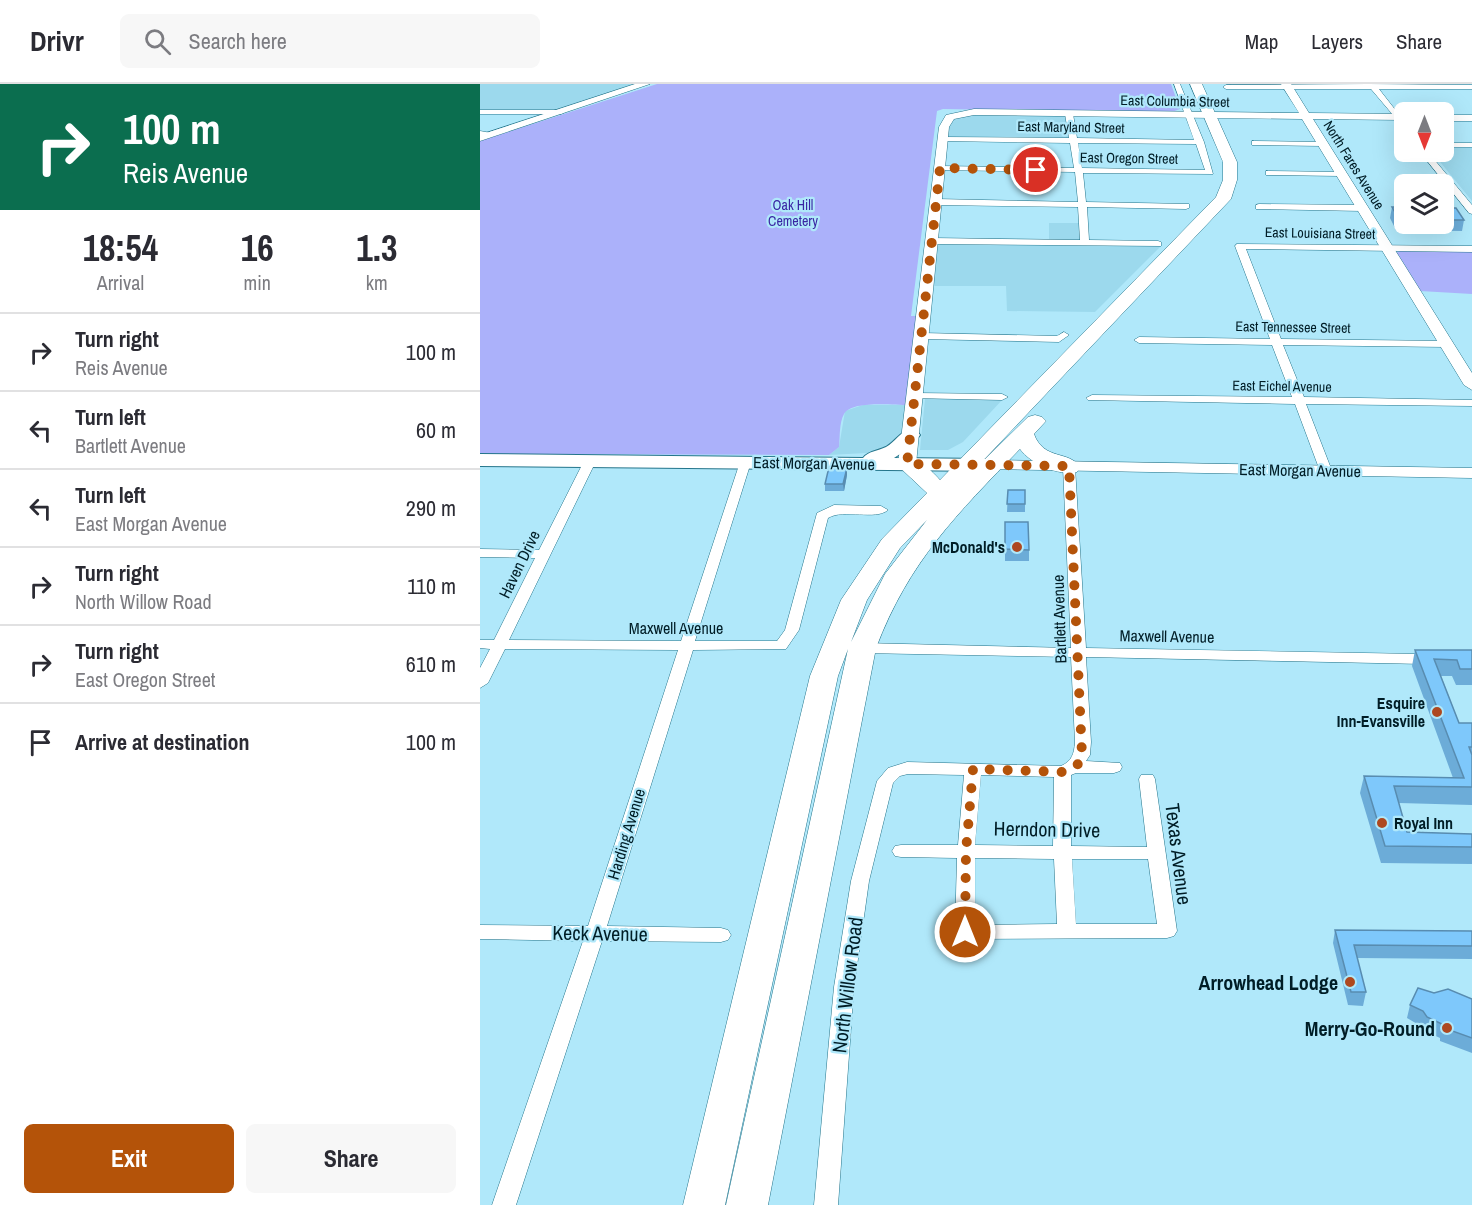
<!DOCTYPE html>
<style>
body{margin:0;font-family:"Archivo Narrow",sans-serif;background:#f7f7f7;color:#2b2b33;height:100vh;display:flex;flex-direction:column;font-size:22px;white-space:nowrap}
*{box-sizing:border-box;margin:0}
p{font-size:20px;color:#7c7c81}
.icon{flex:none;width:33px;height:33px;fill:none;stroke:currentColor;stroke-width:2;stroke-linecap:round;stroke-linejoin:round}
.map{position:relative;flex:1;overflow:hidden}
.sheet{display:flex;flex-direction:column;background:#fff;width:480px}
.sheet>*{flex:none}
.top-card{background:#0b6e4f;color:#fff;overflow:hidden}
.needle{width:39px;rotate:180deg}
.tools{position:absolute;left:914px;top:18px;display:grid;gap:12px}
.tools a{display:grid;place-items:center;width:60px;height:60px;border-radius:9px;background:#fff;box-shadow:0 6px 24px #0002;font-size:30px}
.pin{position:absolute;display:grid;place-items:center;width:51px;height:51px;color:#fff;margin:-26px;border:3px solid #fff;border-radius:50%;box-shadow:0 2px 6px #0007}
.me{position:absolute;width:66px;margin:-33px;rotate:0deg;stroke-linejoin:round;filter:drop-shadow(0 0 4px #0008)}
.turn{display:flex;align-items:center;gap:21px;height:126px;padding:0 24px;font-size:27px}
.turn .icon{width:78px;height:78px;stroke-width:2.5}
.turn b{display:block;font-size:42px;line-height:51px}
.eta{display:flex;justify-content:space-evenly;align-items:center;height:102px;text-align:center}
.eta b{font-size:36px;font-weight:800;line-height:42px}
.button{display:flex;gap:12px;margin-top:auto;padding:12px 24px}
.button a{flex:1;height:69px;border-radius:9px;background:#b45309;color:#fff;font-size:24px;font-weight:800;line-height:69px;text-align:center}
.button a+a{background:#f7f7f7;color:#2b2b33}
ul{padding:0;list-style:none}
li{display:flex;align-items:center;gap:18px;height:78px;padding:0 24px;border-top:2px solid #e1e1e2}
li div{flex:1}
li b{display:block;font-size:22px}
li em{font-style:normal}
header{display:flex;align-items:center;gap:36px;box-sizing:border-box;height:84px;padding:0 30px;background:#fff;border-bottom:2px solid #e1e1e2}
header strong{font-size:28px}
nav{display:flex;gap:33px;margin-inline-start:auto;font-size:21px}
.search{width:420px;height:54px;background:#f7f7f7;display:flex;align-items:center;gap:15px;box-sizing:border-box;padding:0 21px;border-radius:9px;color:#7c7c81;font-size:22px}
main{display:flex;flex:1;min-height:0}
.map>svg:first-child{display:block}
.built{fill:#9cd9ed}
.green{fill:#abb1fa}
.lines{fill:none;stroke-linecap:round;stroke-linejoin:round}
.street-casing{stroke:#24758b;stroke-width:1}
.secondary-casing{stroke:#24758b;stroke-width:1}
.primary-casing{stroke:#24758b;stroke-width:2}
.highway-casing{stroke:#24758b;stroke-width:1}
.street{fill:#fff;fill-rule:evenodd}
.secondary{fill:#fff;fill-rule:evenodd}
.primary{fill:#fff;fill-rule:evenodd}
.highway{fill:#fff;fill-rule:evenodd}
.wall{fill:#6cacd8}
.shaded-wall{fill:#588cb0}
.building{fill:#7ec8fb;stroke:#588cb0;stroke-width:1.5}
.route{stroke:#b45309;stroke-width:10;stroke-dasharray:0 18}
.poi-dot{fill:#ae4820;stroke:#b0e8fa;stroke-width:2}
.labels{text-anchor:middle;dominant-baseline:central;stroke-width:4.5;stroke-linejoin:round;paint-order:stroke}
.far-street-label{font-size:14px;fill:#001d26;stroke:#b0e8fa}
.far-park-label{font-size:14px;fill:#3925a3;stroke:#b0e8fa}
.street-label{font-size:16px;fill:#001d26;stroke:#b0e8fa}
.poi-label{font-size:16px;font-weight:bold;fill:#001d26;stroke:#b0e8fa;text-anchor:end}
.near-street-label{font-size:20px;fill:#001d26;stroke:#b0e8fa}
.near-poi-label{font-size:20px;font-weight:bold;fill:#001d26;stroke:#b0e8fa;text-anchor:end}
</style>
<header>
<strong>Drivr</strong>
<div class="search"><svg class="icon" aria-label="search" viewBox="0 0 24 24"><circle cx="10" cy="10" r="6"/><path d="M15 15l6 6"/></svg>Search here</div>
<nav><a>Map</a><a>Layers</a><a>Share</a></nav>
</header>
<main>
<section class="sheet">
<div class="top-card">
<div class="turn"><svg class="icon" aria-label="right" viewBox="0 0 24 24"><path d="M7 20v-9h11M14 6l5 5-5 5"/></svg><div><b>100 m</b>Reis Avenue</div></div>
</div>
<div class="eta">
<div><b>18:54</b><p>Arrival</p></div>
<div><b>16</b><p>min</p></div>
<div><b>1.3</b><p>km</p></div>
</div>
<ul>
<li><svg class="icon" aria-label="right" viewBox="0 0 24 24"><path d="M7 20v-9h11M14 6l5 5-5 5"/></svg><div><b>Turn right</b><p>Reis Avenue</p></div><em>100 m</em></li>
<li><svg class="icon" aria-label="left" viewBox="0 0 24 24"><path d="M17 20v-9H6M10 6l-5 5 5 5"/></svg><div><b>Turn left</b><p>Bartlett Avenue</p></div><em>60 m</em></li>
<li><svg class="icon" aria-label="left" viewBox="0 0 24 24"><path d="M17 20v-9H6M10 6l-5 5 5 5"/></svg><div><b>Turn left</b><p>East Morgan Avenue</p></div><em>290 m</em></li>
<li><svg class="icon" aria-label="right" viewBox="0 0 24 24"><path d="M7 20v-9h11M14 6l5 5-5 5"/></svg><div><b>Turn right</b><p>North Willow Road</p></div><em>110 m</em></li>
<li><svg class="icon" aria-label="right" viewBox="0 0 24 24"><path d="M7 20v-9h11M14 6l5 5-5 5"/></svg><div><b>Turn right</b><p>East Oregon Street</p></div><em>610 m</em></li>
<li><svg class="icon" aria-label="arrive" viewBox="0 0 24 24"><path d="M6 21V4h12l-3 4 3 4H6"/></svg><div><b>Arrive at destination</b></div><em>100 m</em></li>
</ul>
<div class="button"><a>Exit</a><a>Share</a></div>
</section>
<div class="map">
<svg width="992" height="1121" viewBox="0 0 992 1121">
<rect width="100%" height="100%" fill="#b0e8fa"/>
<path class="built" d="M0,0h157l-82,28h-75z
M487,30h98l5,26 -123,-1 2,-17z
M963,64h29v53l-40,-49h11z
M569,139h32l2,19h-34z
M464,159l217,3 -66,66 -88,-1 -1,-25h-74l5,-41z
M445,315h78l-40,43 -15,8h-28z
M383,321h45l-5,35 -18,12 -56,3 10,-8 6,-36z"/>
<path class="green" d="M177,0h514l9,25 -11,4 -226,-4 -6,2 -26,205h8l-11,89c-14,0 -57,-5 -64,9 -5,9 -4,23 -5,33l-10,8 -349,-1v-313z
M921,167l71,1v42l-52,-3 -24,-39z"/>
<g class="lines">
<defs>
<path id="street" d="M694,0h6l24,58 9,32 -130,-1 3,29 103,2v4l-3,1 -99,-2 2,33 69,1 3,1v4l-229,-2 -5,-3 5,-3 148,2 -2,-33 -142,-2 -4,-3 4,-3 142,3 -3,-30 -135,-2 -4,-2 4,-2 134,2 -4,-25 -127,-2 -4,-2 4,-2 126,1 -4,-24 4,-2 4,2 4,24 117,2zM598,59l118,1 9,26 -123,-2z
M888,0l104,1v4h-93l25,32v7l-33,-39h-145l-3,-2 3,-2z
M0,26h81l4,2 -4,2h-81z
M0,47l17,3 -4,2 -13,-1z
M775,57l68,1 4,2 -4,2 -71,-1v-4z
M963,59h29v4h-29z
M940,68h8l44,53v9l-3,-1z
M789,87l72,1 4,2 -4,2 -75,-1v-4z
M779,120l104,1 4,3 -4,3 -107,-2v-4z
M757,160l235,2v6l-226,-3 35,90 166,2 5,3 -5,3 -164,-2 21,52 168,3v6l-166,-2 26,67 -6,4 -6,-4 -25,-67 -207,-4 -2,-2 6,-3 200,2 -20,-52 -133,-2 -5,-3 5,-3 131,2 -35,-93z
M584,248l5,3 -10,7 -137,-3 -5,-3 5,-3 135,3z
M435,309l87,1 6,3 -6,3 -91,-2 -2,-2z
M110,373l6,4 -87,179 172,1 60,-182h8l2,3 -56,179h82l8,-11 32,-117 17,-8 47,1 7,4c-13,11 -43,-2 -60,8l-29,112 -13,19 -93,1 -86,276 114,2 7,2 3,5 -3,5 -7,2 -119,-1 -86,264h-24l91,-264 -103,-2v-14l108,1 90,-276 -173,-1 -17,34 -8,5v-20l10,-19 -10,-1v-8h14l41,-82 -55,-1v-8l59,1 45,-89z
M589,379l6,4 11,181 386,7v10l-386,-8 5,85 -1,13 -4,6 34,2 2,4 -2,4 -6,2h-38l-5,2v71l76,1 -8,-68 2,-4h12l2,4 22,152 -3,5 -7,2 -202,1 -7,-2 -3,-5 2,-74 -56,-1 -6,-1 -3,-5 3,-5 6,-1h57l6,-70 -56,-1 -8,2 -7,7 -24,98 -15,106 -16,218h-24l20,-218 17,-106 26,-100 11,-13 19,-6 154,4c11,-5 13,-12 14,-24l-4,-85 -209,-4 -8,-5 8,-5 209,5 -8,-181zM501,691l73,2 -1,69 -78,-1zM495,774l79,1 3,65 -82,1zM592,775h76l9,65h-81z"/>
<path id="secondary" d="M155,0h15l-170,57v-6z
M801,0h10l18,29 95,1v6l-91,-1 159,254v17l-8,-5 -162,-266 -328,-4 -20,4 -5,8 -33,337 -3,4h-12l-3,-4 41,-337 7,-12 28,-6 325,4z
M963,31h29v6h-29z
M513,376l479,8v10l-485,-9 -3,-4 3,-4z"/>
<path id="primary" d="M430,345l7,2 3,4 -11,13 -15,10 94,1 7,2 3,4 -3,4 -7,2 -508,-5v-12l383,4c5,-7 15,-7 23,-11 9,-5 14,-15 24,-18z"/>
<path id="highway" d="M710,0h12l35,78v18l-6,19 -256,270 53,-52 7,-2 7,2 4,4 -12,13c10,27 35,16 46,33l-3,5c-19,4 -46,-8 -57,-23 -63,65 -111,112 -144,199l-108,557h-42l122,-556 -10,27 -113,529h-42l127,-529 31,-76 41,-61 45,-46 -31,-29 3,-5c17,-4 30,9 41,21l276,-283 7,-17v-18zM447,436l-42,54 -34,68 16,-42 33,-52z"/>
</defs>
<use href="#street" class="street-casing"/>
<use href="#secondary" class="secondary-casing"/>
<use href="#primary" class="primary-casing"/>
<use href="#highway" class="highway-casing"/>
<use href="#street" class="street"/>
<use href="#secondary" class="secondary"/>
<use href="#primary" class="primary"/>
<use href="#highway" class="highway"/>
</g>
<path class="wall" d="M912,123h12v17h39v-16l21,12 -2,11 -66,-1 -6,-12z
M367,391l-3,16h-19v-7z
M528,406h17v22h-18z
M525,438l24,28v11h-24z
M935,566h57v35h-16l-4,-9h-11l18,47h13v82l-73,-2 8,29 65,2v30l-91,-1 -21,-70 4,-17 89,2 -41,-112z
M855,846l137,1v28l-115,-1 9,34 -3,14 -15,-1 -15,-62z
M954,909l38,6v54l-32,-12v-3l-17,-8 -4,-5 -12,-7 3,-13z"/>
<path class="shaded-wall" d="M367,384v7l-3,16 -1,-7z"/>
<path class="building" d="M912,123h12v12h-5z
M963,124h13l8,12h-21z
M349,383l18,1 -4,16h-18z
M528,406h17v14h-18z
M525,438h23l1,28 -24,-1z
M935,566h57v19h-12l-3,-9 -23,-1 25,64h13v24h-3l3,8v32l-78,-1 13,46 65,2v13l-87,-1 -21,-70 100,2z
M855,846l137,1v15l-118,-1 12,47h-15z
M938,904l16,5 14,-4 24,10v39l-28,-10v-3l-17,-8 -4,-6 -13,-6z"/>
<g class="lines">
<path class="route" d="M485,848l1,-81 7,-82 90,3 15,-8 4,-9 -13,-289 -162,-2 33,-296 96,2"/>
</g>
<g class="poi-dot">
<circle cx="537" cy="463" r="6"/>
<circle cx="957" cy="628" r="6"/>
<circle cx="902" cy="739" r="6"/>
<circle cx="870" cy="898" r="6"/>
<circle cx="967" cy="944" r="6"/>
</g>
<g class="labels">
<g class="far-street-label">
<text transform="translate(695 17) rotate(1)">East Columbia Street</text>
<text transform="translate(591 43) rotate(1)">East Maryland Street</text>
<text transform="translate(649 74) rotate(1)">East Oregon Street</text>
<text transform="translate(874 81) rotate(58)">North Fares Avenue</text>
<text transform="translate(840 149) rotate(1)">East Louisiana Street</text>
<text transform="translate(813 243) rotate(1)">East Tennessee Street</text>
<text transform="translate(802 302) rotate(1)">East Eichel Avenue</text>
</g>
<g class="far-park-label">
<text x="313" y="121">Oak Hill<tspan x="313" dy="16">Cemetery</tspan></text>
</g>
<g class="street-label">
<text transform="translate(334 379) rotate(1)">East Morgan Avenue</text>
<text transform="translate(820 386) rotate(1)">East Morgan Avenue</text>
<text transform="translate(39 480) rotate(-64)">Haven Drive</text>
<text transform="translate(579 535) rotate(-92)">Bartlett Avenue</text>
<text x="196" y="544">Maxwell Avenue</text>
<text transform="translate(687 552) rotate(1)">Maxwell Avenue</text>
<text transform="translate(146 750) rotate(-73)">Harding Avenue</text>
</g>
<g class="poi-label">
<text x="525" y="463">McDonald's</text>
<text x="945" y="619">Esquire<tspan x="945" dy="18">Inn-Evansville</tspan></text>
<text x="914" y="739" text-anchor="start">Royal Inn</text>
</g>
<g class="near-street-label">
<text transform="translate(567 745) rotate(1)">Herndon Drive</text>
<text transform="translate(699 770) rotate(83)">Texas Avenue</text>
<text transform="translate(120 849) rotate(1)">Keck Avenue</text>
<text transform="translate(367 901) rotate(-83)">North Willow Road</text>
</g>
<g class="near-poi-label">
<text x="858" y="898">Arrowhead Lodge</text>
<text x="955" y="944">Merry-Go-Round</text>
</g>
</g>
</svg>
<div class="tools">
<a><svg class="needle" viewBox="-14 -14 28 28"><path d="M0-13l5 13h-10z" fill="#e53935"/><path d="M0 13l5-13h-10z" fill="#7c7c81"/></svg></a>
<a><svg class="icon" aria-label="layers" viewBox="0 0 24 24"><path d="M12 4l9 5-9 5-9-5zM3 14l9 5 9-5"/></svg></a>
</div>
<div class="pin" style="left:556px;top:86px;background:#d93025"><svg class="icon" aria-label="arrive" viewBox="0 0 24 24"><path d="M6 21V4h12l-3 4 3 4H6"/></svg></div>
<svg class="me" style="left:485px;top:848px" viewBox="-20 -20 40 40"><circle r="17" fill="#b45309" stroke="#fff" stroke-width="3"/><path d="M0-11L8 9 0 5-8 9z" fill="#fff"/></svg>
</div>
</main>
